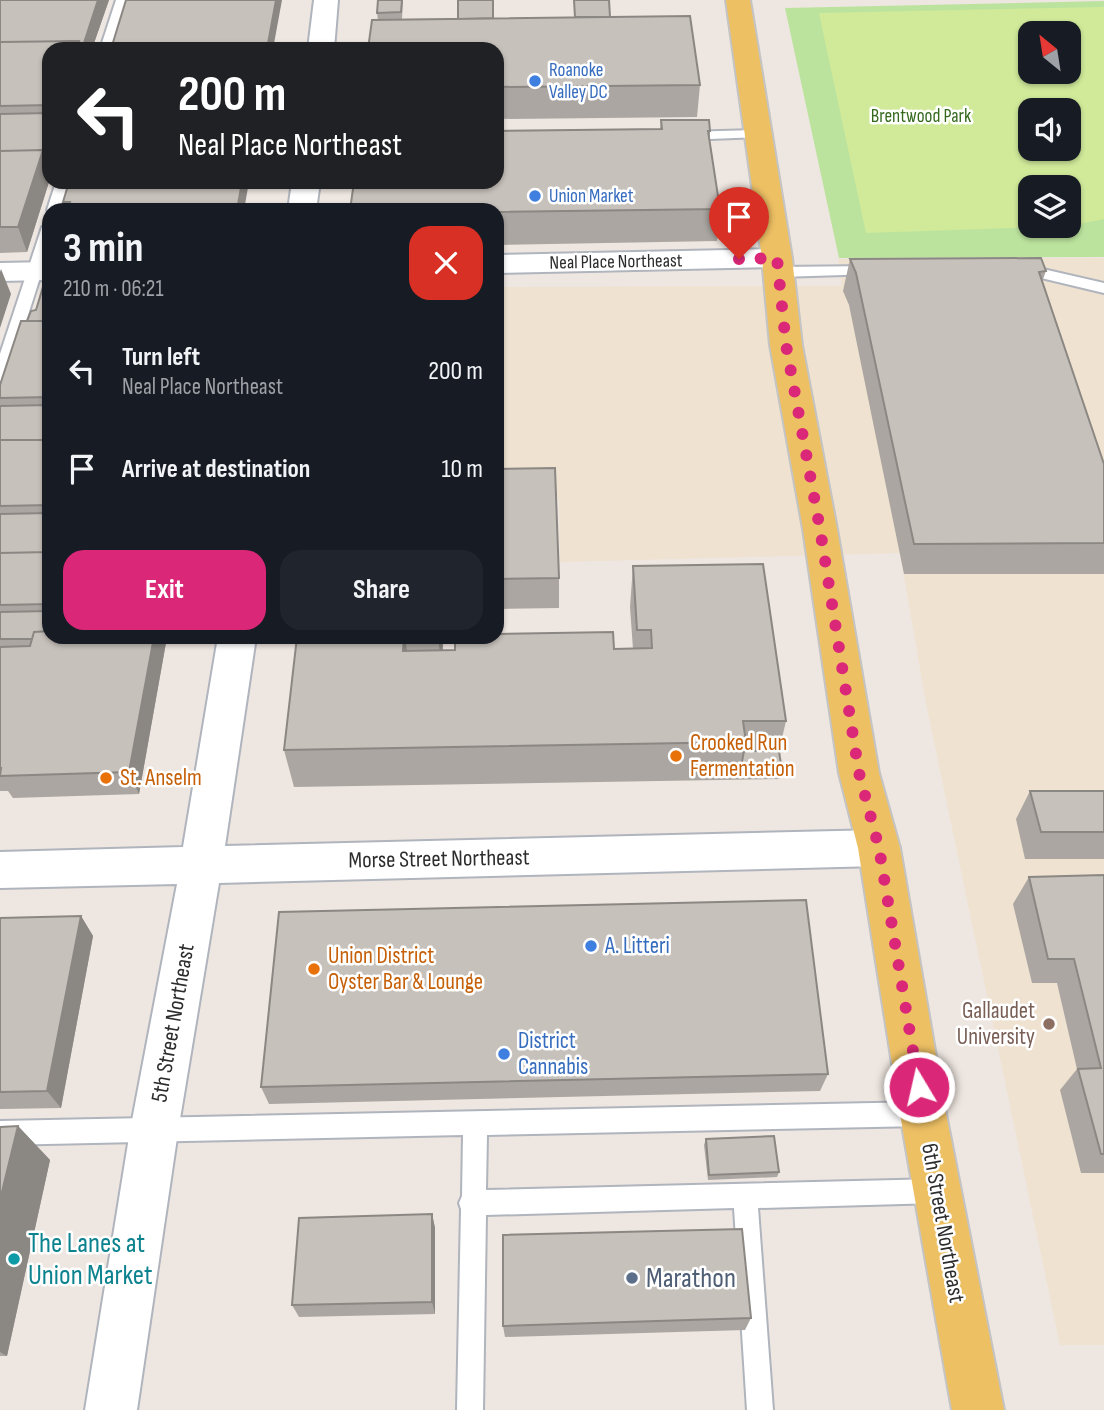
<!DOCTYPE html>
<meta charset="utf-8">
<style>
body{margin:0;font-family:"Sofia Sans Condensed",sans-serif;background:#20242c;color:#f1f3f6;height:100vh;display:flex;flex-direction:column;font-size:26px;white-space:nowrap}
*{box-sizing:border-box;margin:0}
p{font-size:23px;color:#9ea1a6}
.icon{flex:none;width:38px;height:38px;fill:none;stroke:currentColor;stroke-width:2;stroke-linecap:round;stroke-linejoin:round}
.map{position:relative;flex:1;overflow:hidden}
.side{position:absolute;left:42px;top:203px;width:462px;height:441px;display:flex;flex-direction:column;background:#171b24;border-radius:21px;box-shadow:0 2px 5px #0004}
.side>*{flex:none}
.hud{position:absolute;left:42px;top:42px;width:462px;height:147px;border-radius:21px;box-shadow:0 2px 5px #0004;background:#202124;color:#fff;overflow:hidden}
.needle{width:46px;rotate:330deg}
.buttons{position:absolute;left:1018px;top:21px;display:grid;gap:14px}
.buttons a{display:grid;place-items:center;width:63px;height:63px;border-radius:14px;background:#171b24;box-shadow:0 2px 5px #0004;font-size:35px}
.pin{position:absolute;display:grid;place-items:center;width:60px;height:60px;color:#fff;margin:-72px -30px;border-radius:50% 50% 50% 0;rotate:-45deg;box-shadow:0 0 7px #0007}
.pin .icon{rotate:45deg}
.me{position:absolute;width:77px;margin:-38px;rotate:351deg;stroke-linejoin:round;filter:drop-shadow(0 0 5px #0008)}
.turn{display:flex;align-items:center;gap:24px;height:147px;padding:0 21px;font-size:32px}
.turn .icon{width:91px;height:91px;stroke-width:2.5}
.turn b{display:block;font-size:49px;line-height:60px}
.round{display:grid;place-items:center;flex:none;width:74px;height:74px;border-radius:21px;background:#20242c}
.overview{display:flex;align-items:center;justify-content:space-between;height:119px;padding:0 21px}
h1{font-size:42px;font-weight:700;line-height:52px}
.cta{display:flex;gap:14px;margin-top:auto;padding:14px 21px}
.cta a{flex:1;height:80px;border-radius:21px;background:#db2777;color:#fff;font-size:28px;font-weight:700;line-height:80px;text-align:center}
.cta a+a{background:#20242c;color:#f1f3f6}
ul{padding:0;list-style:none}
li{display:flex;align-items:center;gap:21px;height:98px;padding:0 21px}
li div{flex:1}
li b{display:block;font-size:26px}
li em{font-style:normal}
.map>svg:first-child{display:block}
.education{fill:#efe2d0}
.green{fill:#bce39e;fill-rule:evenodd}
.pitch{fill:#d0ea9a;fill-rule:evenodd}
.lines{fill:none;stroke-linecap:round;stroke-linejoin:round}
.lane-casing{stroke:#b0b4bd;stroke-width:4}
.street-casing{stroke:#b0b4bd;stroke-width:4}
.primary-casing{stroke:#c4c4c4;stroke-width:4}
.lane{fill:#fff;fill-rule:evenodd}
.street{fill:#fff;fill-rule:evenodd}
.primary{fill:#eec064;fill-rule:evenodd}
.wall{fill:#aba6a1}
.shaded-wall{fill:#8b8783}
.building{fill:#c7c1bb;stroke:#8b8783;stroke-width:2}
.route{stroke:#db2777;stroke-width:12;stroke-dasharray:0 21.6}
.shop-dot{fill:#3f7fe0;stroke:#fff;stroke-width:2.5}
.food-dot{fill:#e8710a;stroke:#fff;stroke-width:2.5}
.education-dot{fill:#8d6e63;stroke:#fff;stroke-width:2.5}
.culture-dot{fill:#0f9aa8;stroke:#fff;stroke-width:2.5}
.service-dot{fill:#5c6f8a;stroke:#fff;stroke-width:2.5}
.labels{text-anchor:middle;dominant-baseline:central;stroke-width:5;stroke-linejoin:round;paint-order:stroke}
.far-shop-label{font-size:19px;fill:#366cbe;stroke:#fff;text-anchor:start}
.far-park-label{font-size:19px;fill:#356a1d;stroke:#fff}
.far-street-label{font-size:19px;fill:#2d2d2d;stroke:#fff}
.food-label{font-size:23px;fill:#c56008;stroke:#fff;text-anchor:start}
.street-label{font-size:23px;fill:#2d2d2d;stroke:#fff}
.shop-label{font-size:23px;fill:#366cbe;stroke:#fff;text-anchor:start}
.education-label{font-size:23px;fill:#785e54;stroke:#fff;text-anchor:end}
.near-culture-label{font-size:28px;fill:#0d838f;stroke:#fff;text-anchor:start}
.near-service-label{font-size:28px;fill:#4e5e75;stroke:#fff;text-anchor:start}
</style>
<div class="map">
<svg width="1104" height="1410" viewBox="0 0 1104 1410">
<rect width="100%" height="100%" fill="#eee6e0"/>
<path class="education" d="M1104,258v1087h-44l-134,-642 -26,-150 -340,9 -1,-64 -62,2v-213l345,-1 -4,-27z"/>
<path class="green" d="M1104,1v256l-265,1 -54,-250zM1031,33h38v39h-38zM1031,110h38v39h-38zM1031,187h38v39h-38z"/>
<path class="pitch" d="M1104,7v212l-35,7v-39h-38v39h37l-202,7 -47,-220zM1031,33h38v39h-38zM1031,110h38v39h-38z"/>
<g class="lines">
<defs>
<path id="lane" d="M116,0h12l-16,49h-12z
M756,130l5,1v6l-77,3 -7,-4 7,-4z
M56,182h14l-9,28h-12v3l-2,-3z
M49,223v26l-41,129 -8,5v-29l42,-127z
M1021,264l83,19v10l-88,-21 -2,-3 2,-3z
M872,266l5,2 2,3 -2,3 -98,3 -7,-5 7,-5z
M923,1102l8,4 4,8 -4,8 -8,4 -436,9 -1,55 452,-11 9,3 3,9 -3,9 -9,3 -180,5 15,202h-26l-13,-202 -248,7 -3,195h-26l4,-201 -2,-6 3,-7 1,-61 -463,10v-24z"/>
<path id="street" d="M314,0h24l-4,49h-26z
M292,182h28l-4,28h-28z
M777,249l10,3 5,6 -5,6 -10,3 -280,6v-18z
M49,262v18l-49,1v-18z
M218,637h38l-31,209 654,-16 15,5 6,13 -6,13 -15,5 -660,17 -41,248 -41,279h-52l45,-279 47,-247 -177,4v-36l183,-5z"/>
<path id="primary" d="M726,0h24l42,258 10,87 35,184 42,244 21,75 46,266 58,296h-52l-52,-296 -42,-266 -19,-75 -36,-244 -33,-184 -8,-87z"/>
</defs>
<use href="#lane" class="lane-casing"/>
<use href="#street" class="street-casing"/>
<use href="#primary" class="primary-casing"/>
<use href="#lane" class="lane"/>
<use href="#street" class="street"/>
<use href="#primary" class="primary"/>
</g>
<path class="wall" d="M0,0h109l-17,49h-43v133l-22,70 -27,1z
M403,0l-1,19 208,-2 90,68 -3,32 -200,2v-70l-119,-29 -1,-7z
M661,120l49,11v9l10,69 -3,32 -220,4v-35l163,-81z
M63,202l181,8h-178z
M850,259l196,12 -4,11 62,182v110h-200l-55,-269 -6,-14z
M49,277v360h118l-28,157 -126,4 -5,-7h-8v-406l27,-64 9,-11z
M497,469l62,109v30l-62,1z
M633,566l153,155 -7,30 3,20 -2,8 -486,8 -10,-37 13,-113h146v14l190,-2 -3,-42z
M1030,791h74v68h-79l-9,-40z
M1104,875v298h-23l-21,-83 17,-21 -20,-86h-25l-19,-79 16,-27z
M81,916l12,20 -32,172 -61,1v-191z
M828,1074l-8,17 -551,13 -8,-17z
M18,1126l32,34 -43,196h-7v-229z
M706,1139l73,33 -2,5 -69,3 -4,-35z
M432,1214l3,14v86l-136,3 -7,-12z
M751,1318l-6,12 -240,7 -2,-11z"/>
<path class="shaded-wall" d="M98,0h11l-17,49h-15z
M276,0h6l-9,49h-6z
M49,147v22l-4,-11z
M43,150l6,19v13l-22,70 -9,-25z
M242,182h7l-5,28h-7z
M1,269l10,25 -11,34v-56z
M154,637h13l-28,157 -10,-22z
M404,637h1l5,35 -7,-21z
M438,637h5l-1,34z
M81,916l12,20 -32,172 -14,-17z
M18,1126l32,34 -43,196 -7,-4v-152z
M432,1214l3,14v86l-3,-12z"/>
<path class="building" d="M0,0h98l-16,49 -3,-8 -79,1z
M126,0h150l-9,49h-156z
M378,0h24l-1,12 -24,1z
M458,0h35v18l-35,1z
M574,0h35l1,17h-35z
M690,16l10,69 -203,2v-38h-129l4,-29z
M79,41l-2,8h-28v56l-49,1v-64z
M49,113v34l-4,11 -2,-8 -43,1v-37z
M661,120h48l1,11h-2l12,78 -223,3v-2h-147l4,-28h143v-51l165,-2z
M43,150l-25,77h-18v-76z
M69,182h173l-5,28h-170l3,-8h-7z
M1041,258l5,13 -7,1 65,192v79l-190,1 -58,-271 -6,-14z
M46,277h3v44h-22l4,-10 5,-1z
M21,321h28v76l-49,1v-13z
M49,405v35h-49v-34z
M0,440h49v65l-49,1z
M555,468l4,110 -62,1v-110z
M49,513v39l-49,1v-39z
M49,552v52l-49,1v-52z
M763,564l23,157h-43l3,21 -462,8 13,-113h107l-1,14 52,-1v-13h42v-3l116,-2 1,17 38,-1 -1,-18h-14l-4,-64z
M49,611v20l-15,1 -2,7h-32v-27z
M49,631v6h105l-25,135 -129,4 1,-8h-1v-121l30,-1 4,-14z
M744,751h35l3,20 -42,1z
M1030,791h74v41h-63z
M1104,875v279h-3l-23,-85 23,-1 -27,-109h-26l-19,-82z
M806,900l22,174 -567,13 18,-175z
M81,916l-34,175 -47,1v-174z
M18,1126l-18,74v-73z
M774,1136l5,36 -70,3 -3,-36z
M432,1214v88l-140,3 7,-87z
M742,1229l9,89 -248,8v-91z"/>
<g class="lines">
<path class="route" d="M739,259l38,-1 9,87 34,184 39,244 20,75 40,239"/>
</g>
<g class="shop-dot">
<circle cx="535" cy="81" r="7"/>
<circle cx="535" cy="196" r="7"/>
<circle cx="591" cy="946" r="7"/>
<circle cx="504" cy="1054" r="7"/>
</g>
<g class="food-dot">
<circle cx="676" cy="756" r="7"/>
<circle cx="106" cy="778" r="7"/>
<circle cx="314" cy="969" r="7"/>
</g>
<circle class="education-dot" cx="1049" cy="1024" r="7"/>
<circle class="culture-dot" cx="14" cy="1259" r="7"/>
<circle class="service-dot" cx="632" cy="1278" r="7"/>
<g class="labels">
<g class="far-shop-label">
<text x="549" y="70">Roanoke<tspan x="549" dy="22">Valley DC</tspan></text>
<text x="549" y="196">Union Market</text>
</g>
<g class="far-park-label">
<text x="921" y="116">Brentwood Park</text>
</g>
<g class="far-street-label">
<text transform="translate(616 262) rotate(-1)">Neal Place Northeast</text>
</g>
<g class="food-label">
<text x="690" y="743">Crooked Run<tspan x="690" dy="26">Fermentation</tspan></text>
<text x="120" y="778">St. Anselm</text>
<text x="328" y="956">Union District<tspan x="328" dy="26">Oyster Bar &amp; Lounge</tspan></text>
</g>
<g class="street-label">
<text transform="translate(439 859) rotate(-1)">Morse Street Northeast</text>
<text transform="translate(173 1023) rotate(-80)">5th Street Northeast</text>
<text transform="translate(943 1223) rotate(80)">6th Street Northeast</text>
</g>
<g class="shop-label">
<text x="605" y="946">A. Litteri</text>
<text x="518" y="1041">District<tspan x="518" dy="26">Cannabis</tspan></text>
</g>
<g class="education-label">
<text x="1035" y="1011">Gallaudet<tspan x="1035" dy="26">University</tspan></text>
</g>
<g class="near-culture-label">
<text x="28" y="1243">The Lanes at<tspan x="28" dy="32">Union Market</tspan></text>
</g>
<g class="near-service-label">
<text x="646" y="1278">Marathon</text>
</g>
</g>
</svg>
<div class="buttons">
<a><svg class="needle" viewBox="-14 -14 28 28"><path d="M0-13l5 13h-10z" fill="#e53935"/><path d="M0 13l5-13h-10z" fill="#9ea1a6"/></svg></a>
<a><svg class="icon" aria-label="sound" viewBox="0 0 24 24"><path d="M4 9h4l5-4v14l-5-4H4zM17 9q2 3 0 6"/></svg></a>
<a><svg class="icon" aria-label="layers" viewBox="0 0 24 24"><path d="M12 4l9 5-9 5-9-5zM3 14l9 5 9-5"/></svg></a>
</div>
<div class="pin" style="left:739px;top:259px;background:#d93025"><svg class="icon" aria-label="arrive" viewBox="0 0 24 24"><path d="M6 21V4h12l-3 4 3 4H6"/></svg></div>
<svg class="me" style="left:919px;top:1087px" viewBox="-20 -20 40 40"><circle r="17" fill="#db2777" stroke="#fff" stroke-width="3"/><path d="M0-11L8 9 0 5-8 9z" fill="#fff"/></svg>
<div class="hud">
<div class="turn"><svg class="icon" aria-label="left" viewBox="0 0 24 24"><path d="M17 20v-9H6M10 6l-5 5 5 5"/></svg><div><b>200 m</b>Neal Place Northeast</div></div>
</div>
<section class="side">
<div class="overview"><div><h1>3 min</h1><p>210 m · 06:21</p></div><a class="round" style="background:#d93025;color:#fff"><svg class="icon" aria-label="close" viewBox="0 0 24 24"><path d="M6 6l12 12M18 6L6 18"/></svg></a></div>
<ul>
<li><svg class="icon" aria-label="left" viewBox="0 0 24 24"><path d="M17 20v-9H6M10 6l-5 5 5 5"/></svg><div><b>Turn left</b><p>Neal Place Northeast</p></div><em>200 m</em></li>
<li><svg class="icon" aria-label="arrive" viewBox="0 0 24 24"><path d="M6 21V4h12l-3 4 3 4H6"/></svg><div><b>Arrive at destination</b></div><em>10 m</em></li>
</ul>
<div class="cta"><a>Exit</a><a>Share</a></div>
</section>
</div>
